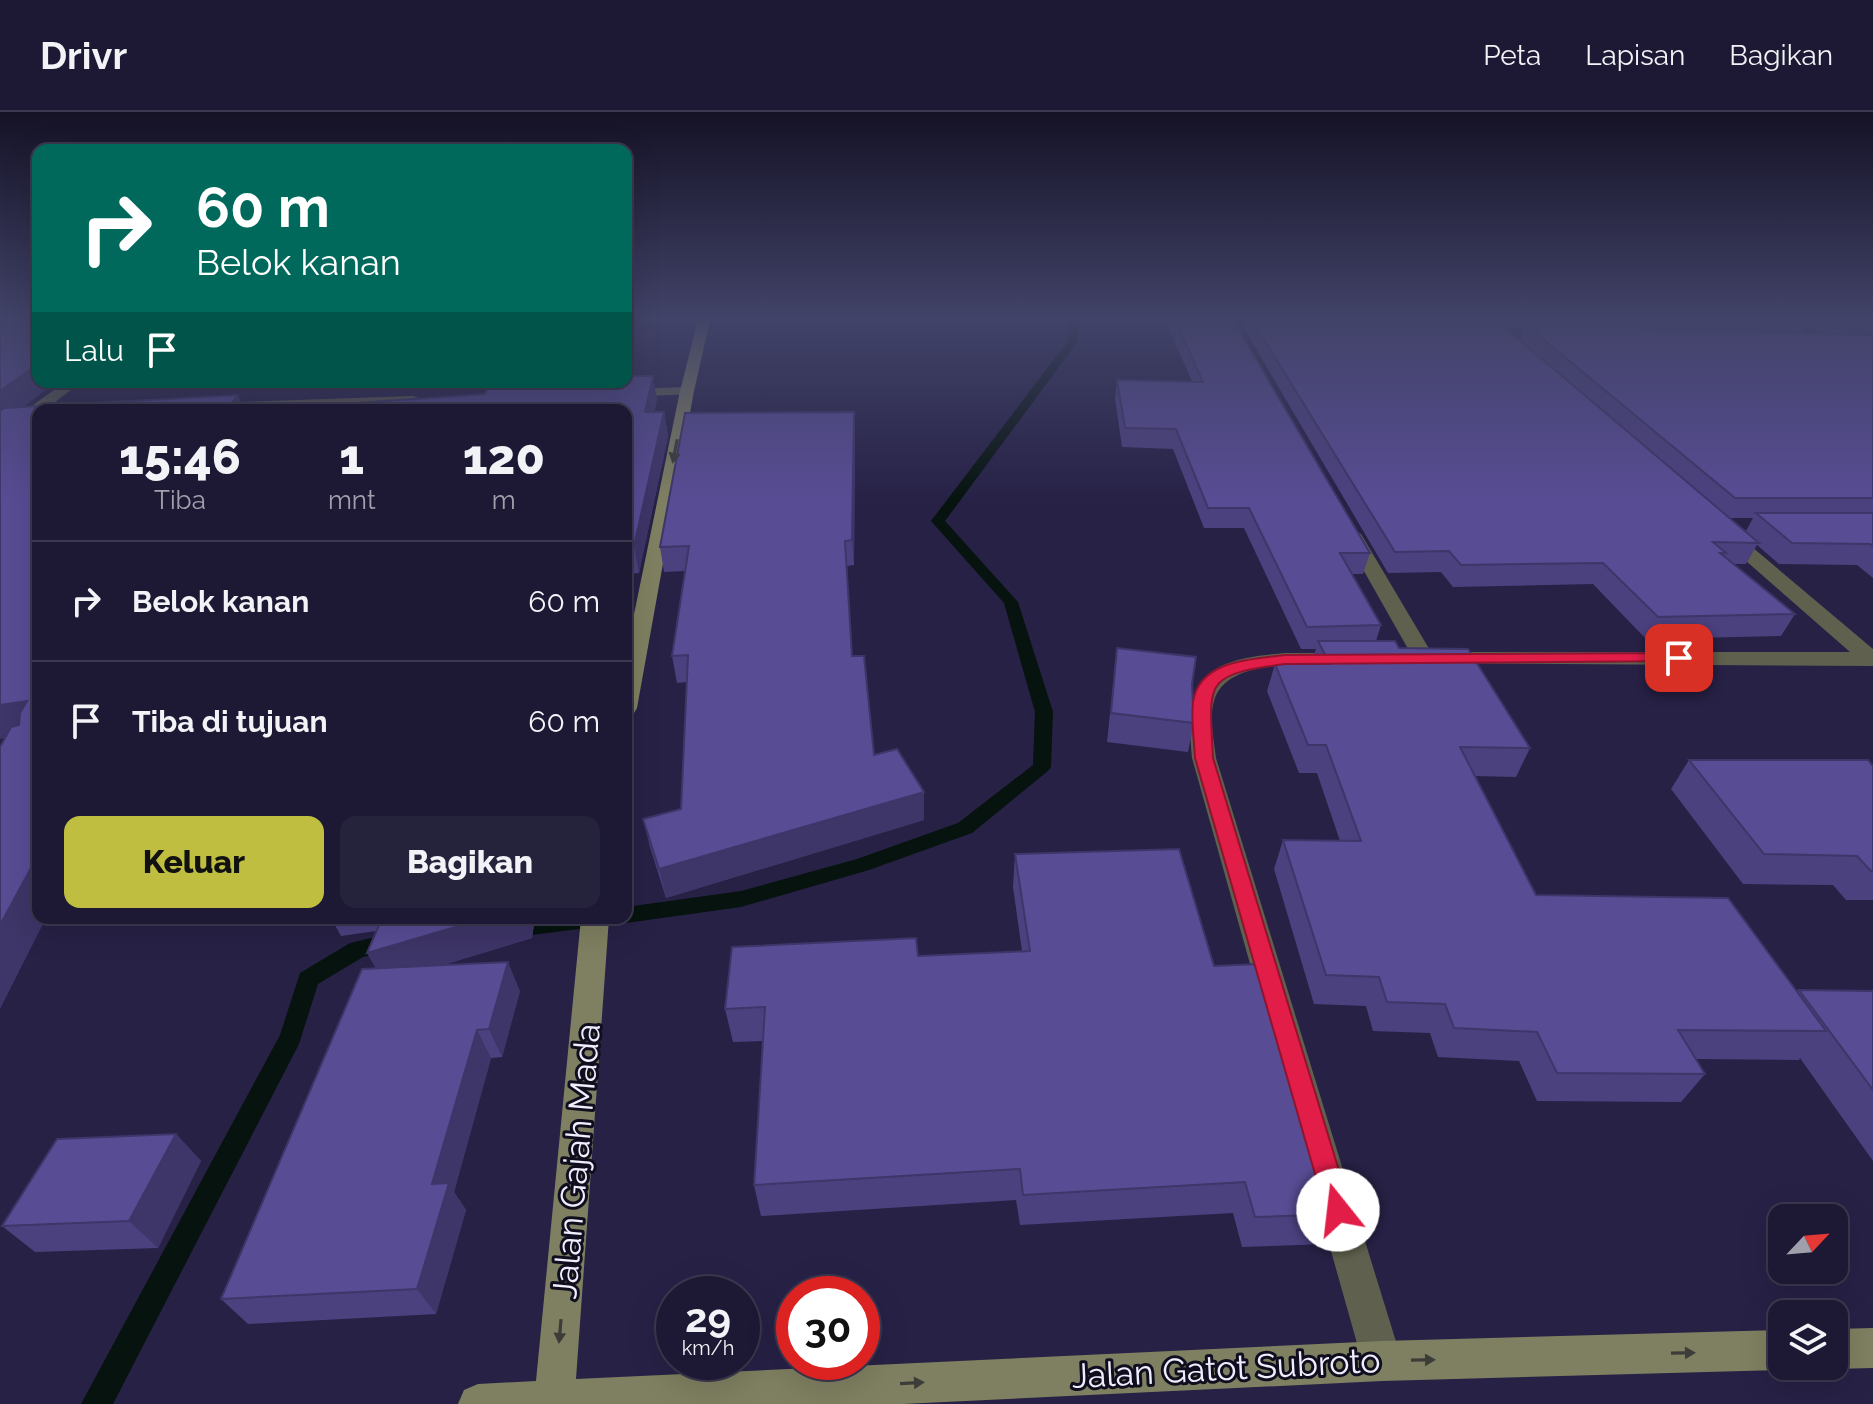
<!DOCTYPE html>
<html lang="id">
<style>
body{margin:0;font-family:Raleway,sans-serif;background:#25223c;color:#f1f3f6;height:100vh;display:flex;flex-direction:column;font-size:30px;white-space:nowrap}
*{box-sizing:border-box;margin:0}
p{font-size:26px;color:#a0a0ac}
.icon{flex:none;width:44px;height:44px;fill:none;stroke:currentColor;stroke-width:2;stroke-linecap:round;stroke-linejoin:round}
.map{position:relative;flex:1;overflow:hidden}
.details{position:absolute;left:32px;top:292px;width:600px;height:520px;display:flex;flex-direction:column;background:#1d1934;border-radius:16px;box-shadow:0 8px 32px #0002,0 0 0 2px #3b384f}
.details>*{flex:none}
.hud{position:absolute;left:32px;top:32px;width:600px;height:244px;border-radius:16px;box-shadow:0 8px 32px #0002,0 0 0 2px #3b384f;background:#00695c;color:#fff;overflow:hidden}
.needle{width:52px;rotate:64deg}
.fabs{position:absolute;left:1768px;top:1092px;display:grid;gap:16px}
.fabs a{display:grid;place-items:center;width:80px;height:80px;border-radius:16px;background:#1d1934;box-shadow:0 8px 32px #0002,0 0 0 2px #3b384f;font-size:40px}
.speed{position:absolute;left:656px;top:1164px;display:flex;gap:16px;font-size:40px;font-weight:700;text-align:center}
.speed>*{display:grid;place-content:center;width:104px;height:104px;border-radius:50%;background:#1d1934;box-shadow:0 8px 32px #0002,0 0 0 2px #3b384f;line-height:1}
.speed small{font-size:20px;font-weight:400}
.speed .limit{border:12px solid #d22;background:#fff;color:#111}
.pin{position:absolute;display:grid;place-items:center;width:68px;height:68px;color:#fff;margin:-34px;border-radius:16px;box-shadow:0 4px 12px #0006}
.me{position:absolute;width:88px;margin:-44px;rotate:344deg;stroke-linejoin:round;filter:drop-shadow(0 0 6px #0008)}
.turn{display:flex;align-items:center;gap:28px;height:168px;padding:0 32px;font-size:36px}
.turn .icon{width:104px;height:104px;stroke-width:2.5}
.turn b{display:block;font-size:56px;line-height:68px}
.then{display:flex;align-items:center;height:76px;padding:0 32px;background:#0003;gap:16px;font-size:30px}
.eta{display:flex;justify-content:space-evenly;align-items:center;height:136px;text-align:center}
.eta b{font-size:48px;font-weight:800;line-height:56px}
.action{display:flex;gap:16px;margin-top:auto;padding:16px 32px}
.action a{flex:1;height:92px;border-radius:16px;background:#bfbe41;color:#111;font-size:32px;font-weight:800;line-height:92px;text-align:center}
.action a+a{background:#25223c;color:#f1f3f6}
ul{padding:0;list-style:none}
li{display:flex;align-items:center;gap:24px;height:120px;padding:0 32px;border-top:2px solid #3b384f}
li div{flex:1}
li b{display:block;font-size:30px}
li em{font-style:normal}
header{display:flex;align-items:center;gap:48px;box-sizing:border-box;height:112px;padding:0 40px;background:#1d1934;border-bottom:2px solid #3b384f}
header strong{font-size:38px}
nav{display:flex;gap:44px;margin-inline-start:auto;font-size:28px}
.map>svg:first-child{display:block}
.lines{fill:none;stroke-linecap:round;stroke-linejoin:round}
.stream{fill:#06130e;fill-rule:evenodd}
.street{fill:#5f604d;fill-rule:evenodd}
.secondary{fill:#7f8061;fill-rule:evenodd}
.wall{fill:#4c417f;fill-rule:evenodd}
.shaded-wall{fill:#3e3568}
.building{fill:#584c94;stroke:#3e3568;stroke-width:2}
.oneway{fill:#3c3c39}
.route{fill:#e11d48;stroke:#92132f;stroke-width:2}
.labels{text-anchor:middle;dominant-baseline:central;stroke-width:6;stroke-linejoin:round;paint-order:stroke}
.near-street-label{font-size:34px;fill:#efeefd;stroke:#100e1e}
</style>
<header>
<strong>Drivr</strong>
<nav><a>Peta</a><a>Lapisan</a><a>Bagikan</a></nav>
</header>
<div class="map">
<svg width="1873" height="1292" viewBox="0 0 1873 1292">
<rect width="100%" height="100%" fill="#272146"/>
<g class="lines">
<path class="stream" d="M1069,208h10l-1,21 -133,180 73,81 35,110 -2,55 -3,4 -76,62 -103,37 -128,37 -115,16 -7,-2 -2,-3h9v-11l115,-16 116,-32 101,-36 75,-58 2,-53 -31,-109 -73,-82 137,-180z
M538,806h75l-4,6 -7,2 -93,12 -8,-2 -3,-6 3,-6z
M392,821l8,3 3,6 -3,6 -37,9 -45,27 -19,60 -186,360h-32l199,-369 20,-62 50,-30z"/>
<path class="street" d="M65,270h16l-36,28h-7v5l-38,26v-12z
M687,275l5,1v6l-67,3 -7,-4 7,-4z
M412,284l5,1v6l-213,7 -2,-3 7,-4z
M1352,417l9,5 70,118h419l-129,-113 -3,-4 9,-5 6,1 140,118v17l-457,-3 -73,-129z
M1285,541h60l11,6 -11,6c-36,0 -119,-8 -131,36 -5,18 0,39 2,57l186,603 -6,14 -14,6 -14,-6 -6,-14 -170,-603c-8,-82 13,-98 93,-105z"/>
<path class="secondary" d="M698,208h12l-16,71 -57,317 -3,5 -8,2v-62l54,-262z
M581,806h28l-33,461 806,-38 400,-11v36h9l-9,4 -400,11 -479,23h-445l6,-14 14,-6 58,-3z
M1873,1216v40l-39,1 -7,-3h7v-37z"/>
</g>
<path class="wall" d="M1165,208h68l137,233 -7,21h-11l29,51 -5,16 23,7 131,100 -14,29 -41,-1 61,119 261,97 2,-2 74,1v170l-73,-103 -1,2 -103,-1 9,15 -24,28 -144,-1 -18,-40 -81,-4 -8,-24 -57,-2 -7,-25 -52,-2 -40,-135 9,-29 57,1 -23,-68h-18l-32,-82 8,-27h36l5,-15h-15l-57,-121h-40l-31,-79 -51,-2 -7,-49 2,-18 75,1z
M1239,208h634v258l-16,-13 -78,-1 -22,-19 -11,19h-13l62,50 -14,22 -135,3 -53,-55 -140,3 -12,-15 -53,1zM1806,212l14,9h-19zM1504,215l20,1 -4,12zM1730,406h23l-7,13z
M657,287l-3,13h10l4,24 -29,137 -13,1v-164z
M854,300l1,22 -1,131 -7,1 5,90 22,99 50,37v28l-258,78 -16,-51 -7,-28 38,-10 6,-127 -10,1 -5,-27 13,-85 -21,1 -4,-25z
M1117,536l75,36 2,39 -6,29 -81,-10z
M1689,648l184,6v134h-27l-13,-15 -90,-1 -72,-95z
M1015,742l199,112 128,248 -16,30 -84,3 -9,-34 -213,12 -4,-25 -255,16 -7,-31 9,-144 -30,1 -8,-33 193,-53 104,-5 -9,-64z
M331,806h204l-3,20 -89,27 77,26 -18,66 -11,1 -37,134 12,18 -30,104 -188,10 -27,-25 155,-331v-37l-35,5z
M176,1022l25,27 -43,87 -123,4 -33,-26z"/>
<path class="shaded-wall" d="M38,252v18h18l-56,43v-34z
M653,264l4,23 -7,37 -5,-24z
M238,283l6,15h-18z
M664,300l4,24 -29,137 -5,-27z
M854,300l1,22 -1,131 -2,-25z
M27,589l11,31 -38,7v-34z
M924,680v28l-258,78 -7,-29z
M38,743v63h8l-46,91v-84z
M486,806h49l-3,20 -148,45 -17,-30z
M508,850l12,29 -18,66 -13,-28z
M477,918l14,28 -37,134 12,18 -30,104 -19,-25 15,-105z
M176,1022l25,27 -43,87 -29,-27z"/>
<path class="building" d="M0,208h38v44l-38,27z
M1175,208h58l137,233h-30l41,72 -74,2 -58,-119h-41l-32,-79 -51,-1 -8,-48 86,2z
M1252,208h244l263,223 -46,-1 13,11h-6l75,61 -137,3 -55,-54 -142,2 -12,-14 -54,1z
M1834,208h39v3l-37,-2z
M1525,212l348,11v163h-138z
M626,264h27l-8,36h19l-30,134h-8v-136h-369l228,-16 6,-12h135z
M238,283l-12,15h-188v445l-38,70v-178l11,-20 8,-2 1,-12 7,-12 -27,4v-294l4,-3z
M854,300l-2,128 -7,1 7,115h12l10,99 23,-6 27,43 -265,77 -16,-50 38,-10 7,-154 -16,1 17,-110 -29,1 25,-134z
M1756,401h117v33l-3,-2 -78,-1z
M1318,529h77l4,7 69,1 62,99 -70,-1 76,148 192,3 98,133 -148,-1 27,44 -148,-1 -20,-41 -83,-4 -9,-24 -58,-2 -8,-25 -53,-2 -43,-135 78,1 -35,-96h-18l-33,-81h55z
M1117,536l79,9 -4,27 2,39 -83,-10z
M1689,648h179l5,6v105h-2l-14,-15 -93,-2z
M1179,737l35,117 44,-2 84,250 -87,3 -10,-35 -222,13 -3,-26 -266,16 11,-178 -40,2 7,-62 184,-9 2,18 112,-5 -15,-97z
M382,806h104l-119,35z
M508,850l-19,67 -12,1 -45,154 17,-1 -32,106 -196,10 141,-330z
M1799,878l74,1v99z
M176,1022l-47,87 -127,5 55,-87z"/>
<defs><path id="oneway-solid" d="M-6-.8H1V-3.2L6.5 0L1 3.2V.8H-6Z" transform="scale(2)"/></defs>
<g class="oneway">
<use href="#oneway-solid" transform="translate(675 339) rotate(101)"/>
<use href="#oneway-solid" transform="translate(560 1219) rotate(95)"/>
<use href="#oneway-solid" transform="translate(1683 1241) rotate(-1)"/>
<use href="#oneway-solid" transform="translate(1423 1248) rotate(-1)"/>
<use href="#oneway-solid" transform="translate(912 1271) rotate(-3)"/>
</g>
<linearGradient id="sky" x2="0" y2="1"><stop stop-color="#151226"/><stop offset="0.53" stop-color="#414368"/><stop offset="1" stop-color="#414368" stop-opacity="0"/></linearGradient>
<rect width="1873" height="389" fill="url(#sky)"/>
<path class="route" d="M1679,541l6,1v7l-400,3c-82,11 -76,17 -72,94l138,452 -4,9 -9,4 -10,-4 -133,-461c-1,-18 -4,-38 -2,-56 6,-42 59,-43 92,-47z"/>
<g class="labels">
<g class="near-street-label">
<text transform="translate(576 1049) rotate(-85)">Jalan Gajah Mada</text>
<text transform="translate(1226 1256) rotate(-3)">Jalan Gatot Subroto</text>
</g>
</g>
</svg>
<div class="fabs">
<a><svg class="needle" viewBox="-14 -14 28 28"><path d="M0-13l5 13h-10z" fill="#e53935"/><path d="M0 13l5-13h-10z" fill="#a0a0ac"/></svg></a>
<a><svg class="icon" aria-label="layers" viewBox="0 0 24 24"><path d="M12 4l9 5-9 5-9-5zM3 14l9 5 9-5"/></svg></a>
</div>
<div class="speed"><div>29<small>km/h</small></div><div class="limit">30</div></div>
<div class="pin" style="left:1679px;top:546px;background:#d93025"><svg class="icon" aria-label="arrive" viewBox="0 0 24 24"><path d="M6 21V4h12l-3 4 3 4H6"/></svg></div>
<svg class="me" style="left:1338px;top:1098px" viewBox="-20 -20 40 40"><circle r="19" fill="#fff"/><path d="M0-13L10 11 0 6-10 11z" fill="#e11d48"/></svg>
<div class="hud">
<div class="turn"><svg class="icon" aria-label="right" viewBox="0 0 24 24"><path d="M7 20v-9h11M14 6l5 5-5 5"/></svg><div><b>60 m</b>Belok kanan</div></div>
<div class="then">Lalu<svg class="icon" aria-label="arrive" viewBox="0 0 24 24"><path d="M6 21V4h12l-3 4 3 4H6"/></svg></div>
</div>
<section class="details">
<div class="eta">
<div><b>15:46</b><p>Tiba</p></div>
<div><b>1</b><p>mnt</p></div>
<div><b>120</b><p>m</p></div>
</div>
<ul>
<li><svg class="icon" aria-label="right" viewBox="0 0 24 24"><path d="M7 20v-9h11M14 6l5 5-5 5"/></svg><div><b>Belok kanan</b></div><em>60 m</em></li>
<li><svg class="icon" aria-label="arrive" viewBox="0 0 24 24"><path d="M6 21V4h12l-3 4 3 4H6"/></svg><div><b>Tiba di tujuan</b></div><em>60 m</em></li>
</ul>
<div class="action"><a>Keluar</a><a>Bagikan</a></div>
</section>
</div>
